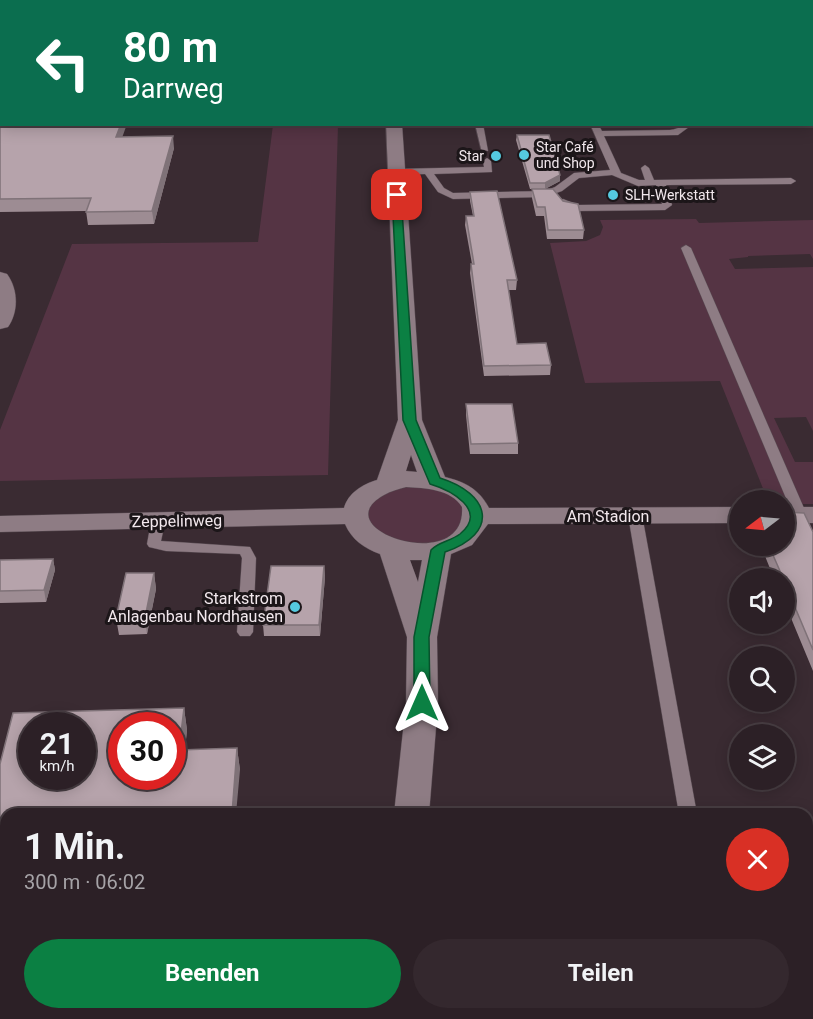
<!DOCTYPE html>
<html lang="de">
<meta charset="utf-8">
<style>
body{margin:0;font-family:Roboto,sans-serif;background:#34282e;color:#f1f3f6;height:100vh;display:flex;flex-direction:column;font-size:22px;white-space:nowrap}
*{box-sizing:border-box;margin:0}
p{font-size:20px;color:#a6a3a7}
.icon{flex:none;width:33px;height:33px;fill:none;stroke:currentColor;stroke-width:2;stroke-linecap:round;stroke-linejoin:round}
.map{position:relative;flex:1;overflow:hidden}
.sheet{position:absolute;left:0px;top:808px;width:813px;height:212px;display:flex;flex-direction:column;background:#2c2026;border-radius:18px 18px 0 0;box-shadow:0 3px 15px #0003,0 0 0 2px #483e43}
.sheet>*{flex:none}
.guide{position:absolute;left:0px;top:0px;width:813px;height:126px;box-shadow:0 3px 15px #0003,0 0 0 2px #483e43;background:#0b6e4f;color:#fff;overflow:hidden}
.needle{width:39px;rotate:254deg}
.controls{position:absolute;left:729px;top:490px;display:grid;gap:12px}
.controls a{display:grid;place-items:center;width:66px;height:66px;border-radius:50%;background:#2c2026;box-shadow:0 3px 15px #0003,0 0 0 2px #483e43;font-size:30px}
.speed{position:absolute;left:18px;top:712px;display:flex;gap:12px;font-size:30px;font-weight:700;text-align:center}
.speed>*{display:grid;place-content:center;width:78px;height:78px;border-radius:50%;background:#2c2026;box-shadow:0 3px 15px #0003,0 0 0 2px #483e43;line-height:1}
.speed small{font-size:15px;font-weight:400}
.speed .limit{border:9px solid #d22;background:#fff;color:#111}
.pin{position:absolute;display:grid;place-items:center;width:51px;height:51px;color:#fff;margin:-26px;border-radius:12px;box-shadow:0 3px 9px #0006}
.me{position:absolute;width:66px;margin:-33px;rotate:0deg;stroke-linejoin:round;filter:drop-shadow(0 0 4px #0008)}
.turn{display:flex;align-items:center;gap:21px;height:126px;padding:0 24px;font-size:27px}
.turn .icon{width:78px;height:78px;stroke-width:2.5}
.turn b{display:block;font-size:42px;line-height:51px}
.round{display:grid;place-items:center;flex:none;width:63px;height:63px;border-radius:32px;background:#34282e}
.headline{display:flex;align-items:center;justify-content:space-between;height:102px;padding:0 24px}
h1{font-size:36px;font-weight:700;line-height:45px}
.button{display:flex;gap:12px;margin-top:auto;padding:12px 24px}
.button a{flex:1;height:69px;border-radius:36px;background:#0b8043;color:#fff;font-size:24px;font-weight:700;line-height:69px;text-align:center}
.button a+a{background:#34282e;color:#f1f3f6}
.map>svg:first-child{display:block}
.green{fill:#553444}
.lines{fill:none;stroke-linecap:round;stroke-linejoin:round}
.service-casing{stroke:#574a51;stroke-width:1}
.minor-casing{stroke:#574a51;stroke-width:1}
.service{fill:#8e7c84;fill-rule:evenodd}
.minor{fill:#8e7c84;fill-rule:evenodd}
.wall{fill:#9d8c93}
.shaded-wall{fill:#7f7278}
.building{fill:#b6a3ab;stroke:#7f7278;stroke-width:1.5;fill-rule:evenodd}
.route{fill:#0b8043;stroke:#07532c;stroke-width:1.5}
.poi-dot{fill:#55cae0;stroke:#1c1619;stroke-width:2}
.labels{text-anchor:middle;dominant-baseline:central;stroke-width:6;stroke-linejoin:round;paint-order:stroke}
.far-poi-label{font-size:14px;fill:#f2e8ed;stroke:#1c1619;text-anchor:start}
.street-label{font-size:16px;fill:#f2e8ed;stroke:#1c1619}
.poi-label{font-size:16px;fill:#f2e8ed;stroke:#1c1619;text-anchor:end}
</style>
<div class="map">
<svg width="813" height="1019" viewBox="0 0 813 1019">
<rect width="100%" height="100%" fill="#3a2b32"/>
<path class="green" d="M273,125h65l-10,350 -328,6v-51l72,-186 186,-2z
M696,219l3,4 114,-3v39l-3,-5 -62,2v1l-19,2 6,10 78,-2v164l-7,-14 -32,1 21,44h18v42h-28l-1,-3h-16l-48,-120 -135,2 -35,-140 36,-2 14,-6 3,-8 -3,-7z
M400,485l47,5 18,17 -2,20 -23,15 -35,3 -38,-19 -1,-21z"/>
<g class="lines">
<defs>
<path id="service" d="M638,0h6l1,2h-7z
M716,0h6l1,2h-7z
M812,82h1v6h-1z
M812,94h1v4h-1z
M812,119h1v4h-1z
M475,124h8l5,27 -7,-2z
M590,124h8l4,7 68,-1c9,-1 13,-6 23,-6l-15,11 -74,1 17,37 18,7h6l-4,-12 4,-3 4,3 5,12 137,-2 5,3 -5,3 -125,1 6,20 -7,5 -87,1 -14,-3 -6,-6 5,-3 15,6 84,-1 -6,-19 -18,1 -26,-11 -33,3 -17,13 -17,6 -92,2 -15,-7 -13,-18 -29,1 -4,-3 4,-3 88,-2 -1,-6 4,-3 4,3 1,11 -58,2 10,14 9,5 92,-2 10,-4 19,-14 36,-3z
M686,245l5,3 116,267 -2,3h-10l-2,-3 -112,-267z
M635,511l7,4 55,299h-18l-51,-299z
M158,518l7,4 -4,19 89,6 6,11 -3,74 -3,4h-10l-3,-4 5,-74 -2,-4 -74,-3 -17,-4 -2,-3 4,-22z"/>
<path id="minor" d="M378,0h14v2h-14z
M386,124h16l20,296 23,57c20,5 34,12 44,31l251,-1v16l-252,1 -16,21 -21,9 -14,83 1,66 -9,111h-35l12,-111 1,-66 -27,-83c-16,-6 -28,-14 -35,-30l-345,8v-16l344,-8c4,-15 19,-24 33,-28l21,-60zM411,455l6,17 -11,-1zM406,487c19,1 45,2 56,20 5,70 -141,23 -78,-12 7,-4 15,-6 22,-8zM410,560h12l-4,22z
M0,272l7,2c11,15 12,37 1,53l-8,2z
M784,507h29v16h-29z
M357,1014h40l-1,5h-40z"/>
</defs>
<use href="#service" class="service-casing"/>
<use href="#minor" class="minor-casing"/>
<use href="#service" class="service"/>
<use href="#minor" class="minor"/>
</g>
<path class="wall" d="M812,30l1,2v40l-1,-2z
M0,83l122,54 52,11 -20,76 -66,1 -2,-14 -86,1z
M517,135l43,46 -15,8h-15l-14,-49z
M532,189l52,41 -1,9h-36l-3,-23h-8l-4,-18z
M470,192l47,88 -1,10h-8l9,54 34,21 -1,10 -66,1 -14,-103 1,-9h1l-7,-39 1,-9h7l-3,-15z
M466,404l52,39v11h-48l-4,-39z
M813,532v139l-27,-65h-2v-27h-24l2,-7 9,-1 -10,-25h23z
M53,559l2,11 -9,32 -46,1v-43z
M324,566l1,11 -5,59h-56l-1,-11z
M154,573l2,16 -9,45 -28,1 -3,-17z
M184,708l3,22 -2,20 52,-2 3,22 -234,44v165l-6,1v-216z
M534,1014h273l6,5h-279z"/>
<path class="shaded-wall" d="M121,124h6l-9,25 -2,-12z
M173,136l1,12 -20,76 -2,-13z
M560,175v6l-15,8v-6z
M53,559l2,11 -9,32 -2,-12z
M324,566l1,11 -5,59 -1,-11z
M154,573l2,16 -9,45 -2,-16z
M184,708l3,22 -5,42 -3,-22z
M237,748l3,22 -4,44h-4z"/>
<path class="building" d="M124,0h26l-1,2h-26z
M407,0h117v2h-117z
M670,0h22l1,2h-22z
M812,30l1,2v27l-1,-2z
M0,83h2v41h119l-5,13 57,-1 -21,75 -66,1 5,-14 -91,1z
M517,135h32l11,40 -15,8h-15z
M532,189h21l10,12 15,3 6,26h-36l-3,-23h-8z
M497,191l20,89h-10l10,64 29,-1 5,22 -67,1 -13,-102h3l-8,-48h8l-4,-24z
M466,404h46l6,39 -47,1z
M784,512l20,1 9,19v118l-24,-57h-5v-14h-20l-2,-7 18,-1 -11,-25h15z
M53,559l-9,31 -44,1v-31z
M271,566h53l-5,59h-56z
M126,573h28l-9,45h-29z
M184,708l-5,42 58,-2 -5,66h-226v143l-6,1v-194l13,-51zM32,726h50v51h-50zM122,726h50v51h-50z
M807,928h6v91h-273l-1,-5h268z"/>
<path class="route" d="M397,192l4,3 15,225 24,58c51,16 60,55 5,74l-16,85 1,66 -2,4h-12l-2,-4v-66l17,-87c7,-8 20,-9 29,-16 29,-24 -10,-44 -30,-50l-27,-64 -11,-225z"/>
<g class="poi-dot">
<circle cx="524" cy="155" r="6"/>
<circle cx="496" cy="156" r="6"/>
<circle cx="613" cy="195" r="6"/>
<circle cx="295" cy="607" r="6"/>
</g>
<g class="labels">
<g class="far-poi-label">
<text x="536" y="147">Star Café<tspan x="536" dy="16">und Shop</tspan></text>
<text x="484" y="156" text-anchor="end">Star</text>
<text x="625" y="195">SLH-Werkstatt</text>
</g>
<g class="street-label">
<text x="608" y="516">Am Stadion</text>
<text transform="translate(177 521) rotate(-1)">Zeppelinweg</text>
</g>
<g class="poi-label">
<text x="283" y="598">Starkstrom<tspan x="283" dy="18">Anlagenbau Nordhausen</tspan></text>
</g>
</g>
</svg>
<div class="controls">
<a><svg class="needle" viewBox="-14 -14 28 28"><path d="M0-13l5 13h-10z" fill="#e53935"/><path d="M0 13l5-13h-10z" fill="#a6a3a7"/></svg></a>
<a><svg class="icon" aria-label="sound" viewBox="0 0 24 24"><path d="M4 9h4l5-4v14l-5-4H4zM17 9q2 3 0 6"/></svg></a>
<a><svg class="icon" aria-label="search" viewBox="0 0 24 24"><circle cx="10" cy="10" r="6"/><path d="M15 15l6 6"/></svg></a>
<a><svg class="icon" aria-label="layers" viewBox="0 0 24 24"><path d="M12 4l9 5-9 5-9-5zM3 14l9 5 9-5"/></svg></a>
</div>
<div class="speed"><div>21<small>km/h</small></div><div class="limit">30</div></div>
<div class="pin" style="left:397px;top:195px;background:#d93025"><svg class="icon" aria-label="arrive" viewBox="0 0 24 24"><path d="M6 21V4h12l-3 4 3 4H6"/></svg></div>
<svg class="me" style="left:422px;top:703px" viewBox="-20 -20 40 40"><path d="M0-17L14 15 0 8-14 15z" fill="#0b8043" stroke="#fff" stroke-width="4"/></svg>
<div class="guide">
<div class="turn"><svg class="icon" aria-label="left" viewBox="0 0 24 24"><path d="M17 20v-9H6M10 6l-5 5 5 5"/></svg><div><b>80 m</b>Darrweg</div></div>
</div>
<section class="sheet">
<div class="headline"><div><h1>1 Min.</h1><p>300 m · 06:02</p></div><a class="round" style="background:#d93025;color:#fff"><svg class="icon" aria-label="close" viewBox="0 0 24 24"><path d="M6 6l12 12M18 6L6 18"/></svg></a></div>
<div class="button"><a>Beenden</a><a>Teilen</a></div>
</section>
</div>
